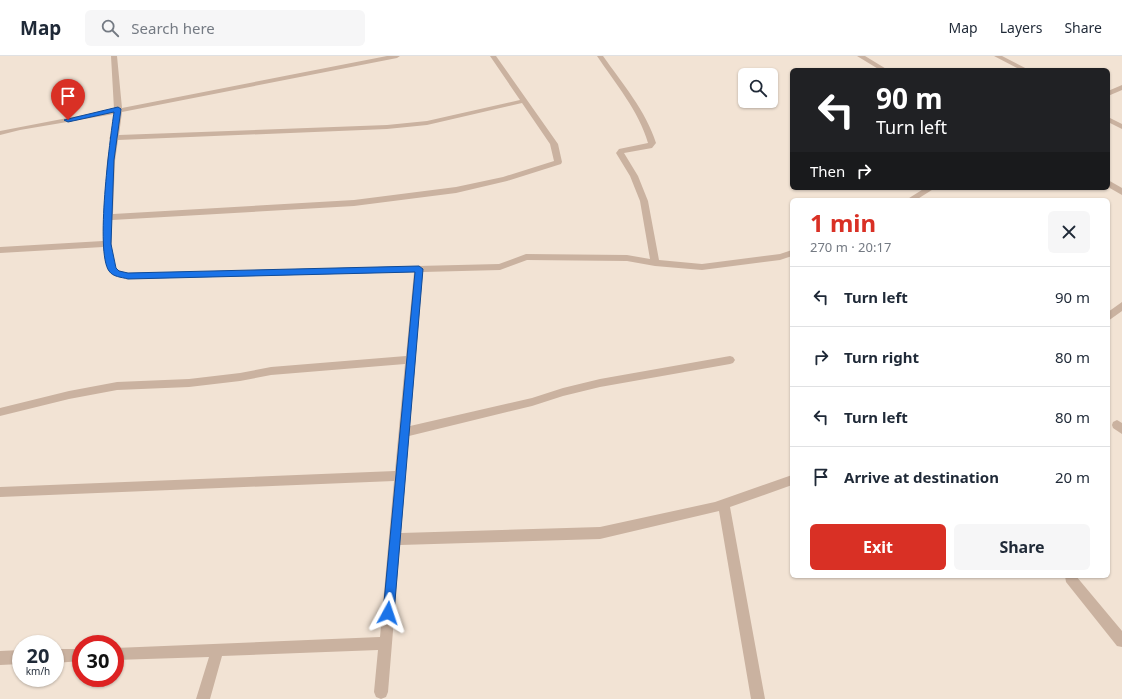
<!DOCTYPE html>
<meta charset="utf-8">
<style>
body{margin:0;font-family:"Noto Sans",sans-serif;background:#f6f6f7;color:#1f2937;height:100vh;display:flex;flex-direction:column;font-size:15px;white-space:nowrap}
*{box-sizing:border-box;margin:0}
p{font-size:13px;color:#747a83}
.icon{flex:none;width:22px;height:22px;fill:none;stroke:currentColor;stroke-width:2;stroke-linecap:round;stroke-linejoin:round}
.map{position:relative;flex:1;overflow:hidden}
.drawer{position:absolute;left:790px;top:142px;width:320px;height:380px;display:flex;flex-direction:column;background:#fff;border-radius:6px;box-shadow:0 1px 3px #0004}
.drawer>*{flex:none}
.banner{position:absolute;left:790px;top:12px;width:320px;height:122px;border-radius:6px;box-shadow:0 1px 3px #0004;background:#202124;color:#fff;overflow:hidden}
.tools{position:absolute;left:738px;top:12px;display:grid;gap:8px}
.tools a{display:grid;place-items:center;width:40px;height:40px;border-radius:6px;background:#fff;box-shadow:0 1px 3px #0004;font-size:20px}
.speed{position:absolute;left:12px;top:579px;display:flex;gap:8px;font-size:20px;font-weight:700;text-align:center}
.speed>*{display:grid;place-content:center;width:52px;height:52px;border-radius:50%;background:#fff;box-shadow:0 1px 3px #0004;line-height:1}
.speed small{font-size:10px;font-weight:400}
.speed .limit{border:6px solid #d22;background:#fff;color:#111}
.pin{position:absolute;display:grid;place-items:center;width:34px;height:34px;color:#fff;margin:-41px -17px;border-radius:50% 50% 50% 0;rotate:-45deg;box-shadow:0 0 4px #0007}
.pin .icon{rotate:45deg}
.me{position:absolute;width:44px;margin:-22px;rotate:5deg;stroke-linejoin:round;filter:drop-shadow(0 0 3px #0008)}
.turn{display:flex;align-items:center;gap:14px;height:84px;padding:0 20px;font-size:18px}
.turn .icon{width:52px;height:52px;stroke-width:2.5}
.turn b{display:block;font-size:28px;line-height:34px}
.then{display:flex;align-items:center;height:38px;padding:0 20px;background:#0003;gap:8px;font-size:15px}
.round{display:grid;place-items:center;flex:none;width:42px;height:42px;border-radius:6px;background:#f6f6f7}
.head{display:flex;align-items:center;justify-content:space-between;height:68px;padding:0 20px}
h1{font-size:24px;font-weight:700;line-height:30px;color:#d93025}
.primary-button{display:flex;gap:8px;margin-top:auto;padding:8px 20px}
.primary-button a{flex:1;height:46px;border-radius:6px;background:#d93025;color:#fff;font-size:16px;font-weight:700;line-height:46px;text-align:center}
.primary-button a+a{background:#f6f6f7;color:#1f2937}
ul{padding:0;list-style:none}
li{display:flex;align-items:center;gap:12px;height:60px;padding:0 20px;border-top:1px solid #e0e1e3}
li div{flex:1}
li b{display:block;font-size:15px}
li em{font-style:normal}
header{display:flex;align-items:center;gap:24px;box-sizing:border-box;height:56px;padding:0 20px;background:#fff;border-bottom:1px solid #e0e1e3}
header strong{font-size:19px}
nav{display:flex;gap:22px;margin-inline-start:auto;font-size:14px}
.search{width:280px;height:36px;background:#f6f6f7;display:flex;align-items:center;gap:10px;box-sizing:border-box;padding:0 14px;border-radius:6px;color:#747a83;font-size:15px}
.map>svg:first-child{display:block}
.lines{fill:none;stroke-linecap:round;stroke-linejoin:round}
.street{fill:#cab2a0;fill-rule:evenodd}
.route{fill:#1a73e8;stroke:#114b97}
</style>
<header>
<strong>Map</strong>
<div class="search"><svg class="icon" aria-label="search" viewBox="0 0 24 24"><circle cx="10" cy="10" r="6"/><path d="M15 15l6 6"/></svg>Search here</div>
<nav><a>Map</a><a>Layers</a><a>Share</a></nav>
</header>
<div class="map">
<svg width="1122" height="643" viewBox="0 0 1122 643">
<rect width="100%" height="100%" fill="#f2e3d4"/>
<g class="lines">
<path class="street" d="M111,0h6l5,52 265,-52h13l-3,2 -275,54 -3,23 268,-10 40,-4 93,-21 -30,-44h6l62,88 4,18 -1,2 -54,17 -51,12 -102,13 -242,14c0,11 -2,38 4,48 3,3 8,4 12,5l371,-9 27,-10 101,1 23,4 -10,-58 -10,-25 -14,-23 3,-4 29,-6c-9,-32 -33,-60 -51,-87h6c19,27 43,55 53,87l-4,5 -28,5 14,23 10,25 11,59 43,4 78,-10 12,-4v6l-12,4 -78,10 -47,-4 -28,-5 -100,-1 -27,10 -77,2 -13,154 122,-28 31,-10 37,-9 130,-23 3,1 2,3 -2,3 -3,1 -130,23 -37,9 -31,10 -123,30 -8,97 199,-6 115,-25 77,-27v10l-62,22 35,192h-14l-32,-188 -119,28 -200,6 -12,147 -2,5 -5,2 -5,-2 -2,-5 4,-42 -156,6 -12,43h-14l13,-42 -94,3v-12l265,-11 14,-156 -394,16v-10l395,-16 10,-107 -134,11 -31,6 -51,6 -72,3 -48,9 -69,17v-8l69,-17 48,-9 72,-3 51,-6 31,-6 135,-11 8,-84 -286,7c-22,-6 -21,-10 -25,-32l-103,6v-6l103,-6 4,-80 4,-21 -2,-2 2,-2 3,-22 -94,16 -20,5v-4l114,-22zM522,47l28,41 4,17 -51,16 -47,10 -102,13 -241,14 2,-53 3,-21 269,-11 40,-4z
M857,0h8l23,14h-8z
M994,0h8l27,14h-8z
M1122,29v5l-14,6v-5z
M1108,61l14,7v5l-14,-7z
M1108,124l14,8v7l-14,-8z
M925,132h10l-19,12h-10z
M1122,246v9l-14,10v-9z
M1117,364l5,3v11l-9,-6 -1,-3 1,-3z
M1065,520h11l46,55v16l-5,-1 -51,-64z
M55,593h26v12l-26,2z
M21,594v14l-21,1v-14z"/>
</g>
<path class="route" d="M118,51l3,2 -7,51 -3,84 5,24 3,3 9,2 291,-7 4,3 -29,344 -2,4 -4,2 -4,-2 -1,-4 32,-341 -287,7c-7,-2 -15,-2 -19,-8 -14,-19 1,-132 5,-159l-46,10 -4,-2z"/>
</svg>
<div class="tools">
<a><svg class="icon" aria-label="search" viewBox="0 0 24 24"><circle cx="10" cy="10" r="6"/><path d="M15 15l6 6"/></svg></a>
</div>
<div class="speed"><div>20<small>km/h</small></div><div class="limit">30</div></div>
<div class="pin" style="left:68px;top:64px;background:#d93025"><svg class="icon" aria-label="arrive" viewBox="0 0 24 24"><path d="M6 21V4h12l-3 4 3 4H6"/></svg></div>
<svg class="me" style="left:388px;top:557px" viewBox="-20 -20 40 40"><path d="M0-17L14 15 0 8-14 15z" fill="#1a73e8" stroke="#fff" stroke-width="4"/></svg>
<div class="banner">
<div class="turn"><svg class="icon" aria-label="left" viewBox="0 0 24 24"><path d="M17 20v-9H6M10 6l-5 5 5 5"/></svg><div><b>90 m</b>Turn left</div></div>
<div class="then">Then<svg class="icon" aria-label="right" viewBox="0 0 24 24"><path d="M7 20v-9h11M14 6l5 5-5 5"/></svg></div>
</div>
<section class="drawer">
<div class="head"><div><h1>1 min</h1><p>270 m · 20:17</p></div><a class="round"><svg class="icon" aria-label="close" viewBox="0 0 24 24"><path d="M6 6l12 12M18 6L6 18"/></svg></a></div>
<ul>
<li><svg class="icon" aria-label="left" viewBox="0 0 24 24"><path d="M17 20v-9H6M10 6l-5 5 5 5"/></svg><div><b>Turn left</b></div><em>90 m</em></li>
<li><svg class="icon" aria-label="right" viewBox="0 0 24 24"><path d="M7 20v-9h11M14 6l5 5-5 5"/></svg><div><b>Turn right</b></div><em>80 m</em></li>
<li><svg class="icon" aria-label="left" viewBox="0 0 24 24"><path d="M17 20v-9H6M10 6l-5 5 5 5"/></svg><div><b>Turn left</b></div><em>80 m</em></li>
<li><svg class="icon" aria-label="arrive" viewBox="0 0 24 24"><path d="M6 21V4h12l-3 4 3 4H6"/></svg><div><b>Arrive at destination</b></div><em>20 m</em></li>
</ul>
<div class="primary-button"><a>Exit</a><a>Share</a></div>
</section>
</div>
